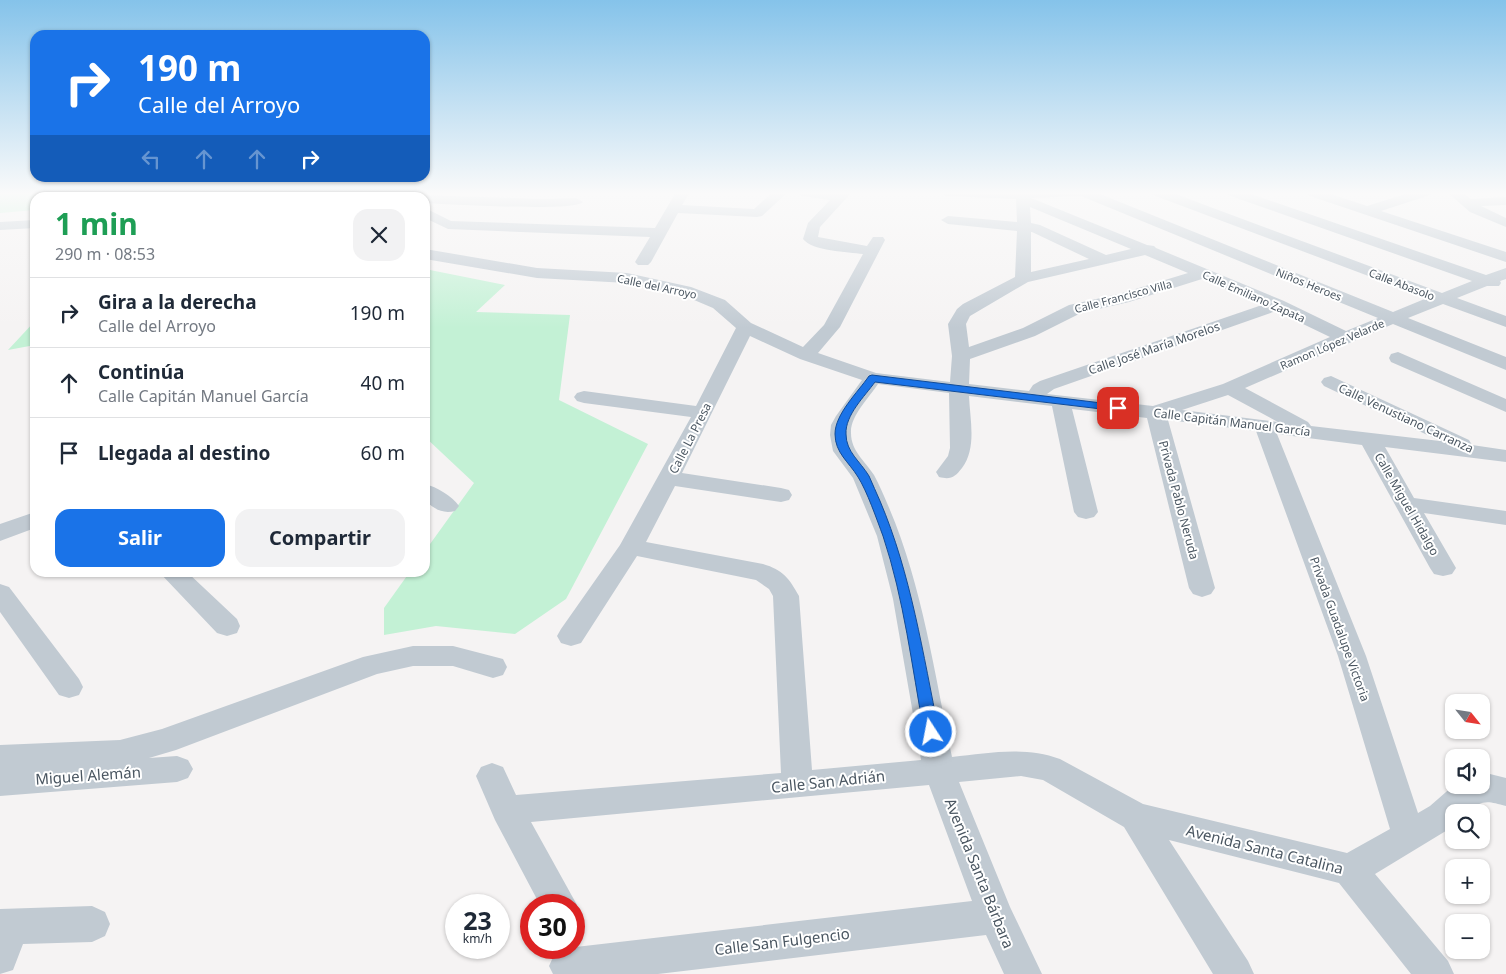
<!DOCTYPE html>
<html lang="es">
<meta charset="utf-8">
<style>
body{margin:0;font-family:"Noto Sans",sans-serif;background:#f2f2f3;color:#1f2937;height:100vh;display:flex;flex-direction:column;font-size:19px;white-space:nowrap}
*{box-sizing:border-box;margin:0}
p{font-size:16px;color:#747a83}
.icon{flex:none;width:28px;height:28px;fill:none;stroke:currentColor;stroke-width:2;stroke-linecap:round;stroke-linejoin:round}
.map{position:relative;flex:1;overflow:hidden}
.panel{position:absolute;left:30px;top:192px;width:400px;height:385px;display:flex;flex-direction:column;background:#fff;border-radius:15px;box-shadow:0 1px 4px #0004}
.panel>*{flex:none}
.banner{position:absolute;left:30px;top:30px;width:400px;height:152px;border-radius:15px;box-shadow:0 1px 4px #0004;background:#1a73e8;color:#fff;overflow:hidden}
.needle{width:32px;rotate:120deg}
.tools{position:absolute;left:1445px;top:694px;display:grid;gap:10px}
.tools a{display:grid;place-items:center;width:45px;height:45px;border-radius:10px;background:#fff;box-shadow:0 1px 4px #0004;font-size:25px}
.speed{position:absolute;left:445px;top:894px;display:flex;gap:10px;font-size:25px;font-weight:700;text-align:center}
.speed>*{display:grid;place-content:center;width:65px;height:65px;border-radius:50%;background:#fff;box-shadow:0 1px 4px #0004;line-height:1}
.speed small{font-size:12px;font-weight:400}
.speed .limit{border:8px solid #d22;background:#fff;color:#111}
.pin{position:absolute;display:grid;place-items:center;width:42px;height:42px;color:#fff;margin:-21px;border-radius:10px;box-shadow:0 2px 8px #0006}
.me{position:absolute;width:55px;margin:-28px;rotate:349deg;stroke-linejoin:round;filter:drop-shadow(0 0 4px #0008)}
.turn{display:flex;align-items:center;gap:18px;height:105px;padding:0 25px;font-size:22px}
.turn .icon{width:65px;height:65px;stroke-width:2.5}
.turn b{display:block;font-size:35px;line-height:42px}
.lanes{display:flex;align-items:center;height:48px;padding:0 25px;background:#0003;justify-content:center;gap:25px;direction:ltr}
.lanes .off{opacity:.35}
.round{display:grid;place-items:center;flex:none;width:52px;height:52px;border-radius:15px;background:#f2f2f3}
.overview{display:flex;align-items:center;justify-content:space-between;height:85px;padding:0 25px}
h1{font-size:30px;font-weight:700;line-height:38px;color:#1e9e55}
.primary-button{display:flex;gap:10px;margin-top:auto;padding:10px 25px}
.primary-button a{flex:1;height:58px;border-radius:15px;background:#1a73e8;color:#fff;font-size:20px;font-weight:700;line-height:58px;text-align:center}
.primary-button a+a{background:#f2f2f3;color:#1f2937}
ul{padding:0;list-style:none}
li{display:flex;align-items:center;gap:15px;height:70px;padding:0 25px;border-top:1px solid #e0e1e3}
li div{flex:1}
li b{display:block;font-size:19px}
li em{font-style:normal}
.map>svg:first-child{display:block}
.green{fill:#c3f1d5}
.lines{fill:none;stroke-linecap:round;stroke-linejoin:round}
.minor{fill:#c1cad2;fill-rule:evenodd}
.route{fill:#1a73e8;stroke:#114b97}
.labels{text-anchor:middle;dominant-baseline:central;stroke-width:4;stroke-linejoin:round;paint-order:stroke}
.far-street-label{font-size:11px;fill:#4a5661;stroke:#fff}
.street-label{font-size:12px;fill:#4a5661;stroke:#fff}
.near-street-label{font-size:15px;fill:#4a5661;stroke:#fff}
</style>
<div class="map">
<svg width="1506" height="974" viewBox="0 0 1506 974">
<rect width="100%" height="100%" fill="#f5f3f3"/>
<path class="green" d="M0,192h324l-19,6h-270v12l-35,3z
M425,269l80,16 -29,27 94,3 -11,85 89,44 -82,155 -51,35 -79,-8 -52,9v-27l25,-35 16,-1v-21l49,-68 -49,-46z
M35,321v24l-27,5z"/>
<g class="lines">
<path class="minor" d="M401,192h20c-8,8 -22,6 -32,6z
M676,192h14l-8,13 72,4 19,-17h15l-26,24 -5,1 -79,-4 -27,49 -3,3h-10l-3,-3 15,-25 -202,-8 -23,-11v-10l26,13 204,7z
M795,192h57l-32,35 -2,10 49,9 6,-9h10l2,3 -45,87 -22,26 58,20 74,9 2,-26 -4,-32 9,-15 6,-5 52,-27 2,-46 -69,-7 -7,-4 7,-4 69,6 -1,-23 -70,-3 -7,-4h156l298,120 34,-14 -274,-103 -2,-3h19l272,101 30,-12 -244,-86 -2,-3h19l241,83 20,-7v11l-6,2 1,2 -2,3h-12l-30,12 49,18v11l-63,-23 -35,14 98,39v13l-113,-46 -148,64 63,34 3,4 129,15 -116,-55 -3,-4 3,-4 7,-2 138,64 3,5 34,5v12l-121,-15 29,51 92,13v14l-82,-12 32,55 -4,6 -9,2 -9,-2 -4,-6 -68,-123 -85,-11 89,222 52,157 12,-7 24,-21h27v-10l9,-1 16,4v28c-18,-5 -24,-7 -38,6h-14v14l-79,48 73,87 6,13h-43l-72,-91 -170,-43 79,121 6,13h-41l-89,-147 -81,-47 -22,-4 -62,6 51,125 32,67h-38l-18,-39 -328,39h-105l-4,-8 6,-13 12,-5 405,-47 -43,-116 -398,37 46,83 -3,7v-7h-34l-45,-85 -19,-44 5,-9 11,-4 11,4 13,28 265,-22 -8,-177 -4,-7 -13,-9 -119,-24 -56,87 -10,3 -10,-3 -4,-7 4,-7 59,-84 71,-128 -107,-14 -7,-2 -3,-4 3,-4 7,-2 112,15 40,-78 -23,-20 -33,-14 -53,-11 -90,-5 -112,-19v-10l112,19 90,5 64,14 34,13 26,23 52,24 21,-22 39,-71c-15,-2 -51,-3 -60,-15l5,-16 22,-23 -28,-4zM1081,196l297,122 -32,13 -62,-30 -128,-53 -2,-2 -7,-1 -116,-47zM1030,207l101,42 -25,6 -66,-30 -9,-2zM1031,232h1l57,27 -58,13zM1145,255l43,18 -69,21 -50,11 -46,23 -54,19 -3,-23 4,-8 58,-34zM1202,279l60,26 -222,76 -7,4 -4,6 -60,-7 1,-25 65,-23 46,-23 48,-11zM1276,311l54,26 -107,47 -70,22 -106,-12 7,-5zM750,336l50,23 62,21 -26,36 -5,9 -1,10 3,16 20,27 24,58 16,63 28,161 -109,10 -13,-174c-10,-18 -16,-26 -36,-32l-117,-22 29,-56 106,16 8,-2 3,-5 -3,-5 -8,-2 -99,-15zM878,384l71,9 1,55 -2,8 -12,16 3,5c12,3 16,0 23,-9 15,-20 8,-48 7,-72l83,10 22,106 4,5 8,2 8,-2 4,-5 -26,-103 75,9 42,170 4,6 9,3 9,-3 4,-6 -47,-168 88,11 82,225 52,173 -43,24 -204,-49 -83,-45c-36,-13 -71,-6 -108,-2 -18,-86 -30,-174 -65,-254 -4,-9 -8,-19 -13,-28 -9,-14 -23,-24 -23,-42 -1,-17 18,-35 27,-49zM1228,395l50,27 -96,-12z
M1305,192h20l42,14 45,-14h20l-2,3 -49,16 125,41v10l-199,-67z
M1447,192h15l9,7 35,-2v8l-25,1 25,12v9l-36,-15z
M425,195l116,4 35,-1 7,4c-8,10 -137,2 -158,1v-5h-6z
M35,220v8l-35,2v-8z
M1398,352l108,47v13l-115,-50 -2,-4 2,-4z
M425,484c12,3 27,12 34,22l-4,5c-13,3 -20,-2 -30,-10z
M35,512v16l-35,13v-17z
M159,572h28l50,47 3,7 -3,7 -10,3 -10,-3z
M0,584l9,3 70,92 4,8 -4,8 -10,3 -10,-3 -59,-83z
M413,646h40l50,13 4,8 -4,8 -10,3 -40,-12h-40l-36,8 -201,76 -27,8 28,-2 11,4 5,9 -5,9 -11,4 -177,14v-51l120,-5 42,-11 201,-72z
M92,906l13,6 5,12 -5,12 -13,6 -69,2 -10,26 -13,4v-65z"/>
</g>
<linearGradient id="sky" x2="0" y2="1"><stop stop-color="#85c3ea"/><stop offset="0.59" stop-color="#fafafa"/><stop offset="1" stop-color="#fafafa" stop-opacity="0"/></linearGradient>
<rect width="1506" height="328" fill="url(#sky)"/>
<path class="route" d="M872,375l246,30 5,3 -5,3 -243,-29c-10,14 -30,33 -29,52 0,18 14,27 23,42 4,8 7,17 11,25 31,73 43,153 59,231l-2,5 -6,2 -5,-2 -2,-5c-12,-65 -20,-133 -41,-196 -6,-16 -16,-45 -25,-59 -9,-15 -23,-24 -23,-43 0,-20 23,-42 34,-58z"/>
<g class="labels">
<g class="far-street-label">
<text transform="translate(1309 284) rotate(22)">Niños Heroes</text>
<text transform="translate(1402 284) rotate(21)">Calle Abasolo</text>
<text transform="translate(657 286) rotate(12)">Calle del Arroyo</text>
<text transform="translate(1123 296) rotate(-15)">Calle Francisco Villa</text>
<text transform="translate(1254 296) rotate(24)">Calle Emiliano Zapata</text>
<text transform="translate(1332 344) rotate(-23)">Ramon López Velarde</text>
</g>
<g class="street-label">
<text transform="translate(1154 348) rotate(-19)">Calle José María Morelos</text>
<text transform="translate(1406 418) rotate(25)">Calle Venustiano Carranza</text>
<text transform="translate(1232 422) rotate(7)">Calle Capitán Manuel García</text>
<text transform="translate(690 438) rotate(-63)">Calle La Presa</text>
<text transform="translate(1179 500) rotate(75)">Privada Pablo Neruda</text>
<text transform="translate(1407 504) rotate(60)">Calle Miguel Hidalgo</text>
<text transform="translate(1340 629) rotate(70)">Privada Guadalupe Victoria</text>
</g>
<g class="near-street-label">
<text transform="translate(88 775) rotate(-4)">Miguel Alemán</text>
<text transform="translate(828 781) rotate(-6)">Calle San Adrián</text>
<text transform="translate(1265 849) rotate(14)">Avenida Santa Catalina</text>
<text transform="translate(980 873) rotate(68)">Avenida Santa Bárbara</text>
<text transform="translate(782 941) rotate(-7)">Calle San Fulgencio</text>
</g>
</g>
</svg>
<div class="tools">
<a><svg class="needle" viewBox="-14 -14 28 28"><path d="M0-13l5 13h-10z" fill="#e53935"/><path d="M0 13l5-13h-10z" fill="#747a83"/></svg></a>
<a><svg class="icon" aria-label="sound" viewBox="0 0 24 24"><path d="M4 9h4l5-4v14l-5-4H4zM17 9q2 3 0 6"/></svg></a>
<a><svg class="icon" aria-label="search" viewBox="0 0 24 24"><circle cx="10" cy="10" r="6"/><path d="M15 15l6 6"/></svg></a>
<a>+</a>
<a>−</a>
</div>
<div class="speed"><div>23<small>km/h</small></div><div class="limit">30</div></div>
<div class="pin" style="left:1118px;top:408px;background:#d93025"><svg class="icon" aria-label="arrive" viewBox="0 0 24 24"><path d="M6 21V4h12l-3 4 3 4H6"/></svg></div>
<svg class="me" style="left:931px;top:732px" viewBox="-20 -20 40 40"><circle r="17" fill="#1a73e8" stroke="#fff" stroke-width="3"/><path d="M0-11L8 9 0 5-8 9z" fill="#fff"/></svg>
<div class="banner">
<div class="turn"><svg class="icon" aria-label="right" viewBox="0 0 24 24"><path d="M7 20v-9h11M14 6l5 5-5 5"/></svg><div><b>190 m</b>Calle del Arroyo</div></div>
<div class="lanes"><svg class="icon off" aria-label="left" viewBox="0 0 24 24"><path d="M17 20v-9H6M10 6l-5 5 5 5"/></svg><svg class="icon off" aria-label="ahead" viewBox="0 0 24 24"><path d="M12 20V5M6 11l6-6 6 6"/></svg><svg class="icon off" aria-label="ahead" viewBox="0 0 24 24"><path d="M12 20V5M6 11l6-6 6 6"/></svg><svg class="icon" aria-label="right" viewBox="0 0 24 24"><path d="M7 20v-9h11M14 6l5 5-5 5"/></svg></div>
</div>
<section class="panel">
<div class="overview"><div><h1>1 min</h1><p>290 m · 08:53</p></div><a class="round"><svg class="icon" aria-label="close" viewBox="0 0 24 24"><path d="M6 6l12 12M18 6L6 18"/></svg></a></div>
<ul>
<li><svg class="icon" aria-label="right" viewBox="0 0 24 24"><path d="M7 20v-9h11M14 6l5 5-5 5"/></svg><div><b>Gira a la derecha</b><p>Calle del Arroyo</p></div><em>190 m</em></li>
<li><svg class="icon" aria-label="ahead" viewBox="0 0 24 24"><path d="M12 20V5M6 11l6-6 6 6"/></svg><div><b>Continúa</b><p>Calle Capitán Manuel García</p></div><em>40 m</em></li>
<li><svg class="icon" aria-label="arrive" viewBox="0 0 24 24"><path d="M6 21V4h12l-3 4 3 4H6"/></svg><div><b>Llegada al destino</b></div><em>60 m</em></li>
</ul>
<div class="primary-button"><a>Salir</a><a>Compartir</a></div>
</section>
</div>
